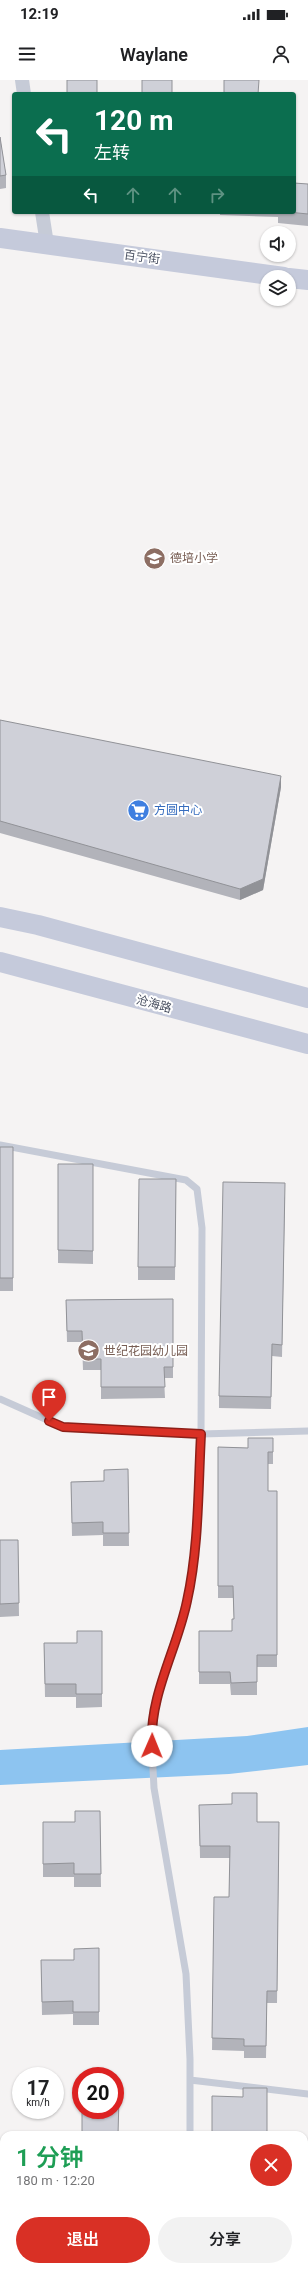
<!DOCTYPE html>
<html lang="zh">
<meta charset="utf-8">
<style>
body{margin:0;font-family:Roboto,"Noto Sans SC",sans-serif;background:#f2f2f2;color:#202124;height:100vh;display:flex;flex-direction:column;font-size:15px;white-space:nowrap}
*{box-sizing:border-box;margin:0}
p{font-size:13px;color:#757577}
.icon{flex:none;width:22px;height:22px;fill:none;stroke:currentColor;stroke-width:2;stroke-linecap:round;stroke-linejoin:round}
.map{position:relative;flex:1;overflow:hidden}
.panel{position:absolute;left:0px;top:2051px;width:308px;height:140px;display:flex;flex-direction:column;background:#fff;border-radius:12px 12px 0 0;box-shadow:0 1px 3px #0004}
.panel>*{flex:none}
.top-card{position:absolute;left:12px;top:12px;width:284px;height:122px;border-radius:4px;box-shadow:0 1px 3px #0004;background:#0b6e4f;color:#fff;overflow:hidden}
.tools{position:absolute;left:260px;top:146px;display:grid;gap:8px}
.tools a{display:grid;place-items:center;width:36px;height:36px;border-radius:50%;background:#fff;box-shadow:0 1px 3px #0004;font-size:20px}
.speed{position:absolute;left:12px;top:1987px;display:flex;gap:8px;font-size:20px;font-weight:700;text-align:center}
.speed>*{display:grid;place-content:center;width:52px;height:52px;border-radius:50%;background:#fff;box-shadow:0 1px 3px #0004;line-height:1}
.speed small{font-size:10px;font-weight:400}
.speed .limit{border:6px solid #d22;background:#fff;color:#111}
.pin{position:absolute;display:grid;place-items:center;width:34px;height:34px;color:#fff;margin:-41px -17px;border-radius:50% 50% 50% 0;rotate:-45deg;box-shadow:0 0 4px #0007}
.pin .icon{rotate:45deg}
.me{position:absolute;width:44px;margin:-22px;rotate:1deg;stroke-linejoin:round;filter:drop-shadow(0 0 3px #0008)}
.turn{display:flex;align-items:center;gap:14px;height:84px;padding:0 16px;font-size:18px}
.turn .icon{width:52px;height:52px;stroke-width:2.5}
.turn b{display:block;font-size:28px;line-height:34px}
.lanes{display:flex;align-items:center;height:38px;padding:0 16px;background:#0003;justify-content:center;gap:20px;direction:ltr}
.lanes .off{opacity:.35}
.round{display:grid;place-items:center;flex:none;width:42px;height:42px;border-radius:21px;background:#f2f2f2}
.overview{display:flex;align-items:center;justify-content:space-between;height:68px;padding:0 16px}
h1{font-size:24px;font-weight:600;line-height:30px;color:#1e9e55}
.action{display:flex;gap:8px;margin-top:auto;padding:8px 16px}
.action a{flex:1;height:46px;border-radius:24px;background:#d93025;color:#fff;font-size:16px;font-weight:600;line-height:46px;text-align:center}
.action a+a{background:#f2f2f2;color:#202124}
.status{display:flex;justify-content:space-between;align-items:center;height:28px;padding:0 20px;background:#fff;direction:ltr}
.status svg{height:11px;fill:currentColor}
header{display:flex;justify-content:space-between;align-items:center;height:52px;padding:0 16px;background:#fff;font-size:18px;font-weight:600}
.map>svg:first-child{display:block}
.water{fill:#8dc4f0}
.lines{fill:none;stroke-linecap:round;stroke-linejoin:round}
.lane{stroke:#c6cbd7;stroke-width:7}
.street{stroke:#c6cbd7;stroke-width:14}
.secondary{stroke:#c5cadb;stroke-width:20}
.wall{fill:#b2b3ba}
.shaded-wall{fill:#919297}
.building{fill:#cfd0d8;stroke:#919297}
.route-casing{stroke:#8d1f18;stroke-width:10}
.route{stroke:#d93025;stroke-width:7}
.labels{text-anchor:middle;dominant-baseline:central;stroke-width:4;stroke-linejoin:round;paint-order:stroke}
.street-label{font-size:12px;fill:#495061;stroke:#fff}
.education-label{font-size:12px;fill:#785e54;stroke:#fff;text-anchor:start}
.shop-label{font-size:12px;fill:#366cbe;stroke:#fff;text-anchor:start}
</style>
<div class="status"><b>12:19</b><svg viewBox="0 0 49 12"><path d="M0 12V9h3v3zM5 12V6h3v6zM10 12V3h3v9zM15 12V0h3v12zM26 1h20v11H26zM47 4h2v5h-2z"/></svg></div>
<header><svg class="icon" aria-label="menu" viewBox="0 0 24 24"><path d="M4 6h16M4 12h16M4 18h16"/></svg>Waylane<svg class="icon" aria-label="person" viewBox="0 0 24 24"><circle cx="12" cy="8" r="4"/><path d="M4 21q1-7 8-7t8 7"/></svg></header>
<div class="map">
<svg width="308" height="2191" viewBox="0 0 308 2191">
<rect width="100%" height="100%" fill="#f5f3f3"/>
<path class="water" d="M308,1647v38l-79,9 -229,11v-35l247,-14z"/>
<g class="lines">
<path class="lane" d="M0,1065l186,35 11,9 5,39 -1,206 -5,106 -9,62 -24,73 -12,56 3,57 32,186 4,85v76
M0,1319l63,28 138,7 107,-3
M190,2000l118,14
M0,2073l4,17"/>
<path class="street" d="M22,0l2,14
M42,132l5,32"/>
<path class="secondary" d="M0,158l284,39
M289,198l19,2
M0,837l38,8 270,73
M0,882l308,82"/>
</g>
<path class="wall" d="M0,57l6,38v13l-6,1z
M308,104v42l-30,-3v-6l-58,-2v-3h74z
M0,640l281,67 -18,103 -23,10 -240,-67z
M0,1067h13v144h-13z
M58,1084h35v100l-35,-1z
M176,1099l-1,101h-37v-13z
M285,1115l-3,162 -10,-1 -1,53 -52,-1v-12z
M173,1219v79h-9l1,20 -64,1v-29h-18l-1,-28h-15l-1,-42z
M273,1358v26h-5v27h9v176h-20v28h-26l-1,-11h-31v-53h33l2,-12 -1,-21h-15v-151l30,1z
M128,1389l1,77h-26v-11l-31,1 -1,-54 33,-1z
M0,1460h18l1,76 -19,1z
M102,1551v76l-26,1v-11h-31l-1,-54h33z
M199,1725l58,17h22l-2,181h-10l-1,55h-22v-7l-32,-1 2,-153h15l1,-39h-30z
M100,1731l1,76h-27v-10h-31v-55h32z
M99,1868v77h-26v-11l-31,1 -1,-55h33z"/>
<path class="shaded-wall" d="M281,696v11l-18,103 -23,10v-11z"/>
<path class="building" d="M67,0h30v14h-30z
M142,0h30v14h-30z
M224,0h35l-1,14h-34z
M0,57l6,38 -6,1z
M294,103l14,1v30l-20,-2h6z
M0,640l281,56 -18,103 -23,10 -240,-68z
M0,1067h13v131h-13z
M58,1084h35v87l-35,-1z
M139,1099h37l-1,88h-37z
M223,1102l62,1 -3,162 -10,-1 -1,53 -52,-1z
M173,1219v68h-9l1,20h-64v-28h-18l-1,-28h-15l-1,-31z
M248,1358h25v14h-5v39h9v164h-20v27l-26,1 -1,-11h-31v-41h33v-12h2l-1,-33h-15v-139l30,1z
M128,1389l1,64h-26v-11l-31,1 -1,-41 33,-1v-11z
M0,1460h18l1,63 -19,1z
M77,1551h25v63h-26v-10h-31l-1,-41h33z
M232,1713h25v29h22l-2,169h-10l-1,55h-22v-7l-32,-1 2,-141h15l1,-51h-30l-1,-41 33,-1z
M75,1731h25l1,63h-27v-11l-31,1v-42h32z
M99,1868v64h-26v-11l-31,1 -1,-42h33v-11z
M243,2008h24v47h-55v-39l31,1z
M115,2017h4l-1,38h-36v-25h33z
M211,2187h63v4h-63z"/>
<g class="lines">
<defs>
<path id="route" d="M49,1341l14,6 138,7c-3,56 -2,113 -14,167 -10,49 -38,94 -35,145"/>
</defs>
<use href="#route" class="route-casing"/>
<use href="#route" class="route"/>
</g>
<defs>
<symbol id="school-disc" viewBox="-11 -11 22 22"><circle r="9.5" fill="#8d6e63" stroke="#fff"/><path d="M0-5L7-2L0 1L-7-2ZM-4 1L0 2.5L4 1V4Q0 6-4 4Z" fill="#fff"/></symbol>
<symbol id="supermarket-disc" viewBox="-11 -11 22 22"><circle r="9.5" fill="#3f7fe0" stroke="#fff"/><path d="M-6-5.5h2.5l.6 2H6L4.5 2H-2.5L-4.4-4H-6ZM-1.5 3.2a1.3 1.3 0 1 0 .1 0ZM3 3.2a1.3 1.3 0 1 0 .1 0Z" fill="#fff"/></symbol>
</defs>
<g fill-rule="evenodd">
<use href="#school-disc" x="142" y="466" width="25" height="25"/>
<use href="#supermarket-disc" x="126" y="718" width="25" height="25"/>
<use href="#school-disc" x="76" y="1258" width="25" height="25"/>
</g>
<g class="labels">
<g class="street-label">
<text transform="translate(142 177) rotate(8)">百宁街</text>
<text transform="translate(154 924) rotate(15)">沧海路</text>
</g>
<g class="education-label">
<text x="170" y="478">德培小学</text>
<text x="104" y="1271">世纪花园幼儿园</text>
</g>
<g class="shop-label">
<text x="154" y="730">方圆中心</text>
</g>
</g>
</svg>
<div class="tools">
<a><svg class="icon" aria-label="sound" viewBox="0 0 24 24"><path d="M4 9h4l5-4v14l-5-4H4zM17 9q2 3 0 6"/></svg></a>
<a><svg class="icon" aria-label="layers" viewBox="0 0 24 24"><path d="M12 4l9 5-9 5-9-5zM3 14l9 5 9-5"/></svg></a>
</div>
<div class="speed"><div>17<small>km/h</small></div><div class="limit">20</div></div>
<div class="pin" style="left:49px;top:1341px;background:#d93025"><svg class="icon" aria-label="arrive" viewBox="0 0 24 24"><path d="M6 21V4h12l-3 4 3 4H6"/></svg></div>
<svg class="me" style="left:152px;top:1666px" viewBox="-20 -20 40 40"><circle r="19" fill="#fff"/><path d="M0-13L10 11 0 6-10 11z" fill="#d93025"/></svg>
<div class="top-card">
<div class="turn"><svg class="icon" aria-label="left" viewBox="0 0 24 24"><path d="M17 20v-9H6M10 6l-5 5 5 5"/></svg><div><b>120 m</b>左转</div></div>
<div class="lanes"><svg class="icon" aria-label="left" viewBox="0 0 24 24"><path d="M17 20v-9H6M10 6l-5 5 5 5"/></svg><svg class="icon off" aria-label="ahead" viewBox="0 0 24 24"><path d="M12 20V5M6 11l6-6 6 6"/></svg><svg class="icon off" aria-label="ahead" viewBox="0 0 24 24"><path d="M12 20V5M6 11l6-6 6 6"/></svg><svg class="icon off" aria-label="right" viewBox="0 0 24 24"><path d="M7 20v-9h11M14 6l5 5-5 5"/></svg></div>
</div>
<section class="panel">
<div class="overview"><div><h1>1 分钟</h1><p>180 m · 12:20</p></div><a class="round" style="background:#d93025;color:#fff"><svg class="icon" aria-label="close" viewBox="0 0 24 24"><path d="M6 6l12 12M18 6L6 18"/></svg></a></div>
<div class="action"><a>退出</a><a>分享</a></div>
</section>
</div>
